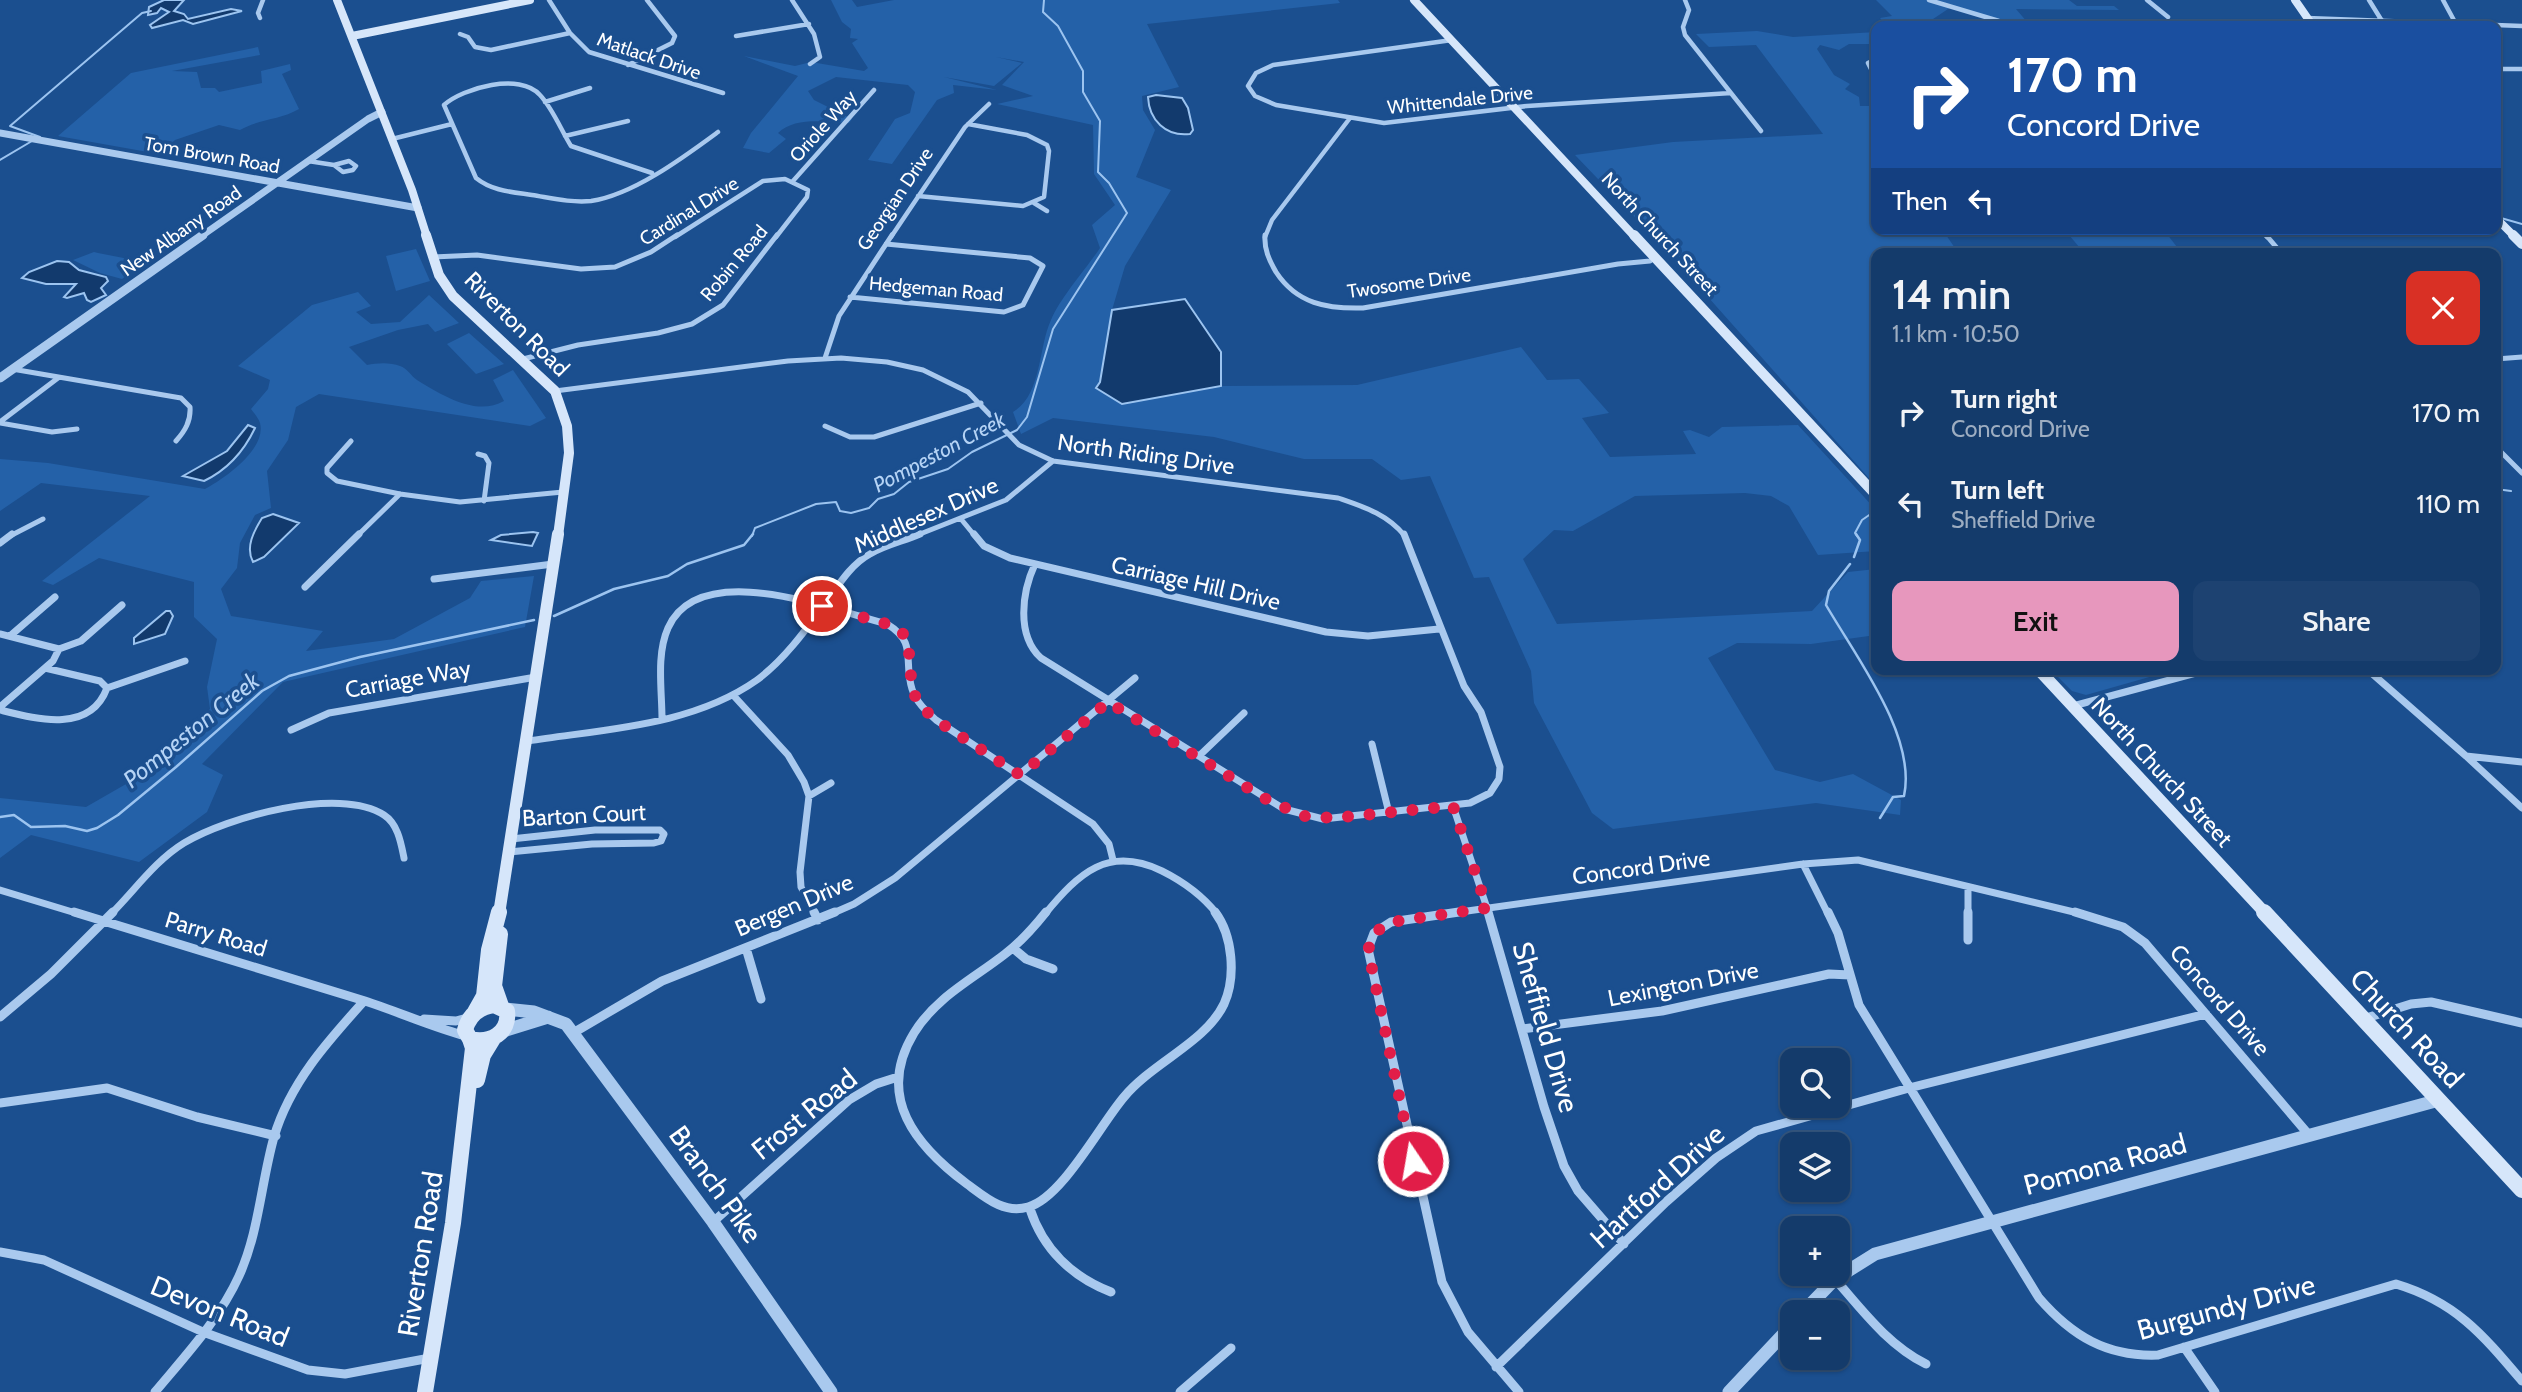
<!DOCTYPE html>
<meta charset="utf-8">
<style>
body{margin:0;font-family:Cabin,sans-serif;background:#1d4271;color:#f1f3f6;height:100vh;display:flex;flex-direction:column;font-size:26px;white-space:nowrap}
*{box-sizing:border-box;margin:0}
p{font-size:23px;color:#9dadc1}
.icon{flex:none;width:38px;height:38px;fill:none;stroke:currentColor;stroke-width:2;stroke-linecap:round;stroke-linejoin:round}
.map{position:relative;flex:1;overflow:hidden}
.drawer{position:absolute;left:1871px;top:248px;width:630px;height:427px;display:flex;flex-direction:column;background:#143b6b;border-radius:14px;box-shadow:0 2px 5px #0004,0 0 0 2px #33557e}
.drawer>*{flex:none}
.banner{position:absolute;left:1871px;top:21px;width:630px;height:214px;border-radius:14px;box-shadow:0 2px 5px #0004,0 0 0 2px #33557e;background:#1a4fa0;color:#fff;overflow:hidden}
.fabs{position:absolute;left:1780px;top:1048px;display:grid;gap:14px}
.fabs a{display:grid;place-items:center;width:70px;height:70px;border-radius:14px;background:#143b6b;box-shadow:0 2px 5px #0004,0 0 0 2px #33557e;font-size:35px}
.pin{position:absolute;display:grid;place-items:center;width:60px;height:60px;color:#fff;margin:-30px;border:4px solid #fff;border-radius:50%;box-shadow:0 2px 7px #0007}
.me{position:absolute;width:77px;margin:-38px;rotate:348deg;stroke-linejoin:round;filter:drop-shadow(0 0 5px #0008)}
.turn{display:flex;align-items:center;gap:24px;height:147px;padding:0 21px;font-size:32px}
.turn .icon{width:91px;height:91px;stroke-width:2.5}
.turn b{display:block;font-size:49px;line-height:60px}
.then{display:flex;align-items:center;height:66px;padding:0 21px;background:#0003;gap:14px;font-size:26px}
.round{display:grid;place-items:center;flex:none;width:74px;height:74px;border-radius:14px;background:#1d4271}
.overview{display:flex;align-items:center;justify-content:space-between;height:119px;padding:0 21px}
h1{font-size:42px;font-weight:600;line-height:52px}
.button{display:flex;gap:14px;margin-top:auto;padding:14px 21px}
.button a{flex:1;height:80px;border-radius:14px;background:#e797bd;color:#111;font-size:28px;font-weight:600;line-height:80px;text-align:center}
.button a+a{background:#1d4271;color:#f1f3f6}
ul{padding:0;list-style:none}
li{display:flex;align-items:center;gap:21px;height:91px;padding:0 21px}
li div{flex:1}
li b{display:block;font-size:26px}
li em{font-style:normal}
.map>svg:first-child{display:block}
.green{fill:#2461a8}
.water{fill:#123a6d;stroke:#9cc4f0;stroke-width:2}
.lines{fill:none;stroke-linecap:round;stroke-linejoin:round}
.stream-far1{stroke:#9cc4f0;stroke-width:2}
.stream{stroke:#9cc4f0;stroke-width:2.5}
.minor-far3{stroke:#a9c9ee;stroke-width:4.5}
.minor-far2{stroke:#a9c9ee;stroke-width:5}
.minor-far1{stroke:#a9c9ee;stroke-width:7}
.minor{stroke:#a9c9ee;stroke-width:9}
.tertiary-far2{stroke:#a9c9ee;stroke-width:7}
.tertiary-far1{stroke:#a9c9ee;stroke-width:9}
.tertiary{stroke:#a9c9ee;stroke-width:13}
.secondary-far3{stroke:#d6e6fa;stroke-width:8}
.secondary-far2{stroke:#d6e6fa;stroke-width:10}
.secondary-far1{stroke:#d6e6fa;stroke-width:12}
.secondary{stroke:#d6e6fa;stroke-width:16}
.route{stroke:#e11d48;stroke-width:12;stroke-dasharray:0 21.6}
.labels{text-anchor:middle;dominant-baseline:central;stroke-width:7;stroke-linejoin:round;paint-order:stroke}
.far-street-label{font-size:19px;fill:#fff;stroke:#1b4f8f}
.far-water-label{font-size:21px;font-style:italic;fill:#b5d3f5;stroke:#1b4f8f}
.street-label{font-size:23px;fill:#fff;stroke:#1b4f8f}
.water-label{font-size:24px;font-style:italic;fill:#b5d3f5;stroke:#1b4f8f}
.near-street-label{font-size:28px;fill:#fff;stroke:#1b4f8f}
</style>
<div class="map">
<svg width="2522" height="1392" viewBox="0 0 2522 1392">
<rect width="100%" height="100%" fill="#1b4f8f"/>
<path class="green" d="M831,0h21l5,7 37,-7h444l2,3 -193,21 32,63 -37,9 1,14 12,20 -19,47 35,13 -46,76 -13,44 -12,72 22,21 99,-17 136,-1 164,-38 26,33 32,-1 30,34 -27,5 28,39 86,-3 -13,-23 7,-1 19,7 13,-10 76,-2 78,85v41l-58,4 -29,-49 -18,-10 -26,-3 -110,3 -62,35 -19,-1 -31,29 34,65 255,-13 36,-39 28,-3v66l-65,9 -74,-1 -29,15 67,112 45,12 33,-8 48,26 -1,15 -84,-12 -203,26 -21,-16 -58,-110 -3,-32 -42,-94 -15,1 -44,-102 -29,4 -29,-21h-68l-90,-22 -161,-19 -32,16 -8,-22c29,-17 25,-64 38,-92 9,-22 35,-51 49,-72l-8,-23 23,-20 -21,-31 -1,-49 -96,-21 36,-8 -31,-11 22,-23 -28,-5 26,6 -28,23 -50,-9 53,13 -44,-5 1,8 -17,7 -45,64 -24,-4 27,-41 15,-6 5,-21 -7,-7 -72,-8 -28,14 6,9 38,19 -3,4c-22,-1 -54,-7 -71,10l8,6 -17,14 -26,-5 8,-15 47,-57 -54,-20 51,10 16,-4 53,9 4,-3 -16,-25 6,-4 -8,-1 1,-9 -9,-7z
M1876,0h193l8,6h37l5,4 -103,-1 12,14 -49,-6 -28,-10 -18,12 2,7h-48l-7,-8 12,-2z
M1757,31l36,6 83,-5v12h-27l-10,6 -19,-5 -3,4 17,26 16,9 -5,5 14,8 1,9h16v123h66l17,25h-83v232l-208,-234 -93,-97 98,-13 150,-8 -67,-89 -47,2 -13,-13z
M258,47l2,8 -88,16 25,1 4,16h14l4,4 43,-9 -1,-12 29,-7 1,6 -9,4 17,35c-19,11 -40,10 -59,21l-21,-5 -44,15 -16,14 -101,-18 73,-63z
M2064,229h99l14,18h30l4,6 -126,1z
M416,249l14,32 -34,10 -10,-35z
M94,252l4,1 46,9 -22,17 -22,-6 -27,-13z
M358,292l13,14 -15,6 15,12 29,-2 29,-27 30,28 -24,9 -7,-8 -30,6 -49,17 18,18c10,-2 23,-3 33,1 7,2 11,10 17,14 25,15 59,37 87,21l-11,-21 20,-10 33,48 -16,8 -211,-32 -23,13 -8,33 -21,31 4,37 -16,7 -15,28 -3,25 -16,21 10,27 92,15 -17,20 88,-12 76,-41 11,-17 53,-5 -9,51 -242,55 -81,82 21,11 -16,37 -68,50 -108,-27 -31,23v-60l86,9 54,-31 70,-67 -3,-22 10,-48 -23,-22v-35l-95,-24 -46,27 -11,-4 108,-85 -109,-13 -41,28v-52l48,4 157,26c19,-10 62,-40 55,-66 -1,-4 -6,-10 -9,-14l17,-20 2,-9 -32,-14 74,-61z
M469,333l35,31 -28,10 -29,-30z
M2051,670h22l6,7 18,-5 -1,-2c22,5 53,0 78,0l-88,25 -14,-4z"/>
<path class="water" d="M164,0h20l-10,11 10,3 4,5 43,-10 11,2 -49,13 -10,-4 -31,8 -2,-3 19,-13 -8,-4 -4,5 -9,2 1,-8z
M1156,95l26,3 6,10 5,22 -3,4c-24,3 -41,-14 -42,-37z
M57,261l12,1 10,8 27,7 2,4 -7,7 5,7 -15,7 -4,-2 -3,-7 -17,5 -3,-1 12,-13h-30l-24,-6 7,-6z
M1185,299l36,53v34l-99,18 -26,-16 4,-6 12,-72z
M248,425l7,3c-11,23 -26,41 -51,53l-21,-5 44,-25z
M273,514l26,9 -35,34 -11,5c-8,-15 1,-31 9,-44z
M533,532l5,1 -6,13 -41,-6 10,-5z
M166,611h4l3,5 -8,18 -31,10v-6z"/>
<g class="lines">
<path class="stream-far1" d="M40,137l-30,-11 132,-113 9,-2
M0,160l32,-19
M2501,218l21,6
M2496,489l15,2
M752,536l3,-8 61,-24 20,-2 4,9 11,2 18,-5 9,-9 16,-5 15,-12 39,-13 24,-17 45,-22 10,-13 26,-88 74,-116 -18,-30 -11,-11 2,-51 -17,-29v-21l-25,-45 -15,-14 1,-12
M1857,536l-2,-3 7,-13 13,-9"/>
<path class="stream" d="M1854,557l6,-17 -4,-6
M1850,564l-21,27 -3,14c30,52 91,131 78,191l-11,1 -13,21
M554,616l60,-27 54,-13 19,-12 57,-19 9,-11
M0,817l14,-2 17,12 34,-1 22,5 10,-3 21,-13 58,-48 86,-76 27,-15 71,-19 174,-37"/>
<path class="minor-far3" d="M549,0l21,33 19,19 134,41
M792,0l22,34 6,23 -10,7
M1685,0l4,10 -6,17 2,8 76,96
M1929,0l70,21 101,5
M2147,0l21,17
M2369,0l13,21
M2443,0l13,24
M260,18l-2,-5 5,-13
M2307,18l215,8
M460,34l8,3 7,10 16,3 79,-17
M736,36l73,-12
M1452,40l-179,25 -17,8 -8,13 7,10 21,9 108,18 143,-17 204,-13
M1876,59l-8,4 8,16
M628,65l44,-22 3,-7 -28,-36
M2496,69h26
M545,102l45,-14
M565,136l63,-15
M392,139l60,-15
M308,161l26,4
M349,161l7,5 -3,4 -10,2 -9,-7z
M652,173l-81,-27c-10,-16 -18,-37 -31,-51 -20,-23 -77,-7 -96,10l32,73c16,13 36,14 56,17 19,3 39,8 59,6 42,-6 93,-44 127,-69
M793,181l81,-91
M918,196l105,10 21,-9 5,-46 -2,-6 -20,-10 -59,-11
M1034,203l13,8
M2260,229l7,8
M675,237l88,-56 22,-2 23,11 -1,7 -31,40
M891,237l74,-110 24,-23
M1265,237l7,-17 78,-102"/>
<path class="minor-far2" d="M1265,235c-1,14 4,25 11,37 21,32 51,37 87,36l255,-44 32,-3 5,-4
M2266,235l16,19
M433,257l44,-2 104,14 34,-2 36,-15 26,-17
M850,297l154,15 19,-7 20,-39 -13,-8 -144,-14
M825,358l14,-42 53,-81
M523,359l55,-14 80,-12 34,-9 31,-19 54,-70
M2496,359l26,-2
M12,369l169,29 9,9c1,14 -5,24 -14,34
M555,391l233,-30 53,-3 46,4 36,8 45,22 51,53 34,16 285,37c26,9 49,16 67,38
M0,422l58,-44
M0,423l52,9 25,-3
M825,426l25,11h24l107,-34
M351,441l-24,27v5l10,8 63,13 60,8 103,-10
M2496,447l26,26
M478,454l7,2 4,7 -5,38
M961,519l14,17
M10,536l33,-17
M357,536l43,-42
M915,536l91,-36 47,-39"/>
<path class="minor-far1" d="M974,534l10,12 26,12 316,74 42,4 71,-7
M0,543l12,-9
M1035,564c-13,28 -19,71 6,94l243,151 39,10 147,-16 20,-10 9,-14 1,-12 -19,-55 -17,-26 -60,-152
M434,579l119,-15
M305,587l54,-53
M0,634l59,15 -6,12 -53,46
M10,636l45,-39
M59,649l22,-8 41,-36
M2368,670l98,86 56,6
M107,688l78,-27
M733,695l55,60 16,27 5,14 -9,76 1,15 14,27
M2073,706l134,-36
M0,710c36,9 90,24 107,-22l-7,-7 -55,-13
M662,719c0,-29 -6,-64 6,-91 32,-71 164,-18 219,-4 31,19 16,36 25,65 4,13 14,22 24,31l157,104 16,20 4,16
M291,730l38,-17 207,-36
M528,741c76,-12 164,-15 229,-61 27,-20 48,-49 67,-75 14,-19 26,-40 46,-51 15,-9 34,-13 50,-20
M1372,744l17,69
M1199,756l45,-43
M2466,756l56,52
M809,796l22,-13
M1453,806l36,108
M509,852l83,-8 62,-1 7,-2 3,-7 -4,-4h-65l-84,9
M1803,864l25,50
M1968,887v27
M0,890l79,24
M111,914c23,-23 45,-54 73,-71 43,-26 155,-57 200,-28 14,9 17,28 20,43
M831,914l23,-10 41,-26 240,-200
M1045,914c34,-41 63,-69 117,-43 22,11 40,24 55,43
M1446,914l357,-50 55,-4 224,54"/>
<path class="minor" d="M74,912c97,30 194,59 291,89 34,11 67,26 101,35
M814,912l4,8
M1046,912c-12,15 -25,30 -41,42 -32,25 -69,43 -91,79 -39,64 2,113 53,151 19,14 37,30 61,23 34,-9 72,-82 96,-110 28,-34 82,-55 100,-93 12,-27 9,-68 -9,-92
M1459,912l-68,10 -17,11 -6,16 74,333 26,50 51,60
M1488,912l56,195 20,59 14,25 46,53
M1828,912l10,21 21,72 180,293c33,38 68,59 119,57l238,-71c60,18 87,51 126,97
M1968,912v28
M2075,912l48,15 22,16 164,192
M746,948l15,51
M1013,948l13,11 27,10
M0,1017l51,-43 62,-62
M424,1019l32,2 11,-3
M2363,1019l48,-15 20,-2 91,21
M1522,1029l140,-18 167,-37 21,1
M573,1033l89,-52 173,-69
M0,1103l107,-15 90,29 79,19
M1030,1209c13,40 42,68 81,83
M713,1222l136,-122 27,-16 22,-7
M0,1252l44,8 159,72 105,38 37,4 85,-16
M1835,1279c28,32 53,66 91,85
M2184,1347l31,45
M1496,1367l170,-165 50,-44 40,-27 153,-43 297,-74
M155,1392c30,-36 64,-72 84,-116 20,-44 22,-93 35,-139 16,-54 53,-95 90,-136
M1180,1392l51,-44"/>
<path class="tertiary-far2" d="M0,133l418,75
M200,237l168,-118 14,-7"/>
<path class="tertiary-far1" d="M0,378l203,-143"/>
<path class="tertiary" d="M506,1009l28,3 32,12 147,198 118,170
M503,1031l45,-14
M1803,1312l32,-33 40,-25 564,-154
M1729,1392l63,-67"/>
<path class="secondary-far3" d="M337,0l75,190 15,47
M1414,0l221,237
M2295,0l18,26
M352,36l178,-36
M2496,218l19,19"/>
<path class="secondary-far2" d="M426,235l13,40 14,21 102,95 12,35 2,27 -11,83
M1634,235l242,260
M2513,235l9,9"/>
<path class="secondary-far1" d="M2039,670l227,244
M499,914l59,-380"/>
<path class="secondary" d="M2264,912l258,278
M500,934l-6,52 7,20
M494,1005l13,6c3,22 -17,33 -37,28l-5,-9c4,-15 14,-23 29,-25z
M475,1012l9,-16 5,-46 10,-38
M477,1080l6,-25 11,-18
M425,1392l28,-169 20,-175 -3,-9"/>
</g>
<g class="lines">
<path class="route" d="M822,606l65,18 14,7 7,10 4,48 7,16 17,15 84,55 88,-73 158,97 37,17 31,2 119,-12 34,102 -96,14 -17,11 -6,17 45,211"/>
</g>
<g class="labels">
<g class="far-street-label">
<text transform="translate(649 56) rotate(19)">Matlack Drive</text>
<text transform="translate(1460 100) rotate(-6)">Whittendale Drive</text>
<text transform="translate(823 126) rotate(-48)">Oriole Way</text>
<text transform="translate(212 155) rotate(10)">Tom Brown Road</text>
<text transform="translate(895 199) rotate(-56)">Georgian Drive</text>
<text transform="translate(689 211) rotate(-32)">Cardinal Drive</text>
<text transform="translate(181 231) rotate(-35)">New Albany Road</text>
<text transform="translate(1660 234) rotate(47)">North Church Street</text>
<text transform="translate(734 263) rotate(-50)">Robin Road</text>
<text transform="translate(1409 283) rotate(-8)">Twosome Drive</text>
<text transform="translate(936 289) rotate(5)">Hedgeman Road</text>
</g>
<g class="far-water-label">
<text transform="translate(939 452) rotate(-28)">Pompeston Creek</text>
</g>
<g class="street-label">
<text transform="translate(517 324) rotate(45)">Riverton Road</text>
<text transform="translate(1146 454) rotate(8)">North Riding Drive</text>
<text transform="translate(926 515) rotate(-24)">Middlesex Drive</text>
<text transform="translate(1196 583) rotate(13)">Carriage Hill Drive</text>
<text transform="translate(408 679) rotate(-10)">Carriage Way</text>
<text transform="translate(2162 772) rotate(47)">North Church Street</text>
<text transform="translate(584 815) rotate(-3)">Barton Court</text>
<text transform="translate(1641 867) rotate(-8)">Concord Drive</text>
<text transform="translate(794 905) rotate(-23)">Bergen Drive</text>
<text transform="translate(216 934) rotate(17)">Parry Road</text>
<text transform="translate(1683 984) rotate(-11)">Lexington Drive</text>
<text transform="translate(2220 1000) rotate(49)">Concord Drive</text>
</g>
<g class="water-label">
<text transform="translate(191 730) rotate(-39)">Pompeston Creek</text>
</g>
<g class="near-street-label">
<text transform="translate(1546 1027) rotate(74)">Sheffield Drive</text>
<text transform="translate(2407 1028) rotate(47)">Church Road</text>
<text transform="translate(804 1114) rotate(-39)">Frost Road</text>
<text transform="translate(2105 1164) rotate(-15)">Pomona Road</text>
<text transform="translate(716 1184) rotate(54)">Branch Pike</text>
<text transform="translate(1657 1186) rotate(-42)">Hartford Drive</text>
<text transform="translate(420 1254) rotate(-81)">Riverton Road</text>
<text transform="translate(2226 1307) rotate(-15)">Burgundy Drive</text>
<text transform="translate(220 1311) rotate(22)">Devon Road</text>
</g>
</g>
</svg>
<div class="fabs">
<a><svg class="icon" aria-label="search" viewBox="0 0 24 24"><circle cx="10" cy="10" r="6"/><path d="M15 15l6 6"/></svg></a>
<a><svg class="icon" aria-label="layers" viewBox="0 0 24 24"><path d="M12 4l9 5-9 5-9-5zM3 14l9 5 9-5"/></svg></a>
<a>+</a>
<a>−</a>
</div>
<div class="pin" style="left:822px;top:606px;background:#d93025"><svg class="icon" aria-label="arrive" viewBox="0 0 24 24"><path d="M6 21V4h12l-3 4 3 4H6"/></svg></div>
<svg class="me" style="left:1413px;top:1161px" viewBox="-20 -20 40 40"><circle r="17" fill="#e11d48" stroke="#fff" stroke-width="3"/><path d="M0-11L8 9 0 5-8 9z" fill="#fff"/></svg>
<div class="banner">
<div class="turn"><svg class="icon" aria-label="right" viewBox="0 0 24 24"><path d="M7 20v-9h11M14 6l5 5-5 5"/></svg><div><b>170 m</b>Concord Drive</div></div>
<div class="then">Then<svg class="icon" aria-label="left" viewBox="0 0 24 24"><path d="M17 20v-9H6M10 6l-5 5 5 5"/></svg></div>
</div>
<section class="drawer">
<div class="overview"><div><h1>14 min</h1><p>1.1 km · 10:50</p></div><a class="round" style="background:#d93025;color:#fff"><svg class="icon" aria-label="close" viewBox="0 0 24 24"><path d="M6 6l12 12M18 6L6 18"/></svg></a></div>
<ul>
<li><svg class="icon" aria-label="right" viewBox="0 0 24 24"><path d="M7 20v-9h11M14 6l5 5-5 5"/></svg><div><b>Turn right</b><p>Concord Drive</p></div><em>170 m</em></li>
<li><svg class="icon" aria-label="left" viewBox="0 0 24 24"><path d="M17 20v-9H6M10 6l-5 5 5 5"/></svg><div><b>Turn left</b><p>Sheffield Drive</p></div><em>110 m</em></li>
</ul>
<div class="button"><a>Exit</a><a>Share</a></div>
</section>
</div>
